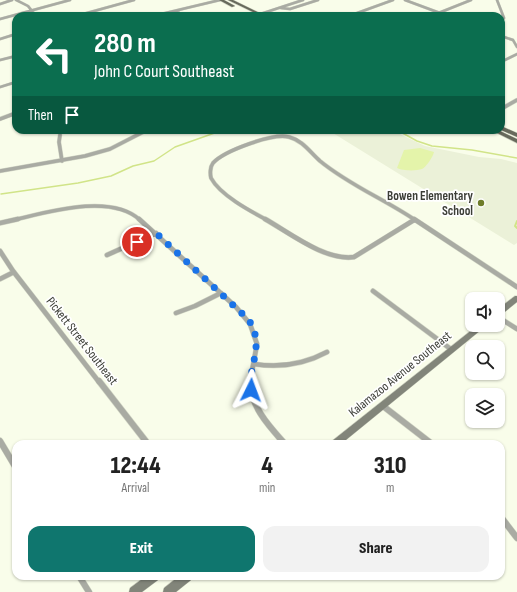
<!DOCTYPE html>
<style>
body{margin:0;font-family:"Sofia Sans Condensed",sans-serif;background:#f2f2f2;color:#222;height:100vh;display:flex;flex-direction:column;font-size:15px;white-space:nowrap}
*{box-sizing:border-box;margin:0}
p{font-size:13px;color:#767676}
.icon{flex:none;width:22px;height:22px;fill:none;stroke:currentColor;stroke-width:2;stroke-linecap:round;stroke-linejoin:round}
.map{position:relative;flex:1;overflow:hidden}
.sheet{position:absolute;left:12px;top:440px;width:493px;height:140px;display:flex;flex-direction:column;background:#fff;border-radius:12px;box-shadow:0 1px 3px #0004}
.sheet>*{flex:none}
.hud{position:absolute;left:12px;top:12px;width:493px;height:122px;border-radius:12px;box-shadow:0 1px 3px #0004;background:#0b6e4f;color:#fff;overflow:hidden}
.controls{position:absolute;left:465px;top:292px;display:grid;gap:8px}
.controls a{display:grid;place-items:center;width:40px;height:40px;border-radius:8px;background:#fff;box-shadow:0 1px 3px #0004;font-size:20px}
.pin{position:absolute;display:grid;place-items:center;width:34px;height:34px;color:#fff;margin:-17px;border:2px solid #fff;border-radius:50%;box-shadow:0 1px 4px #0007}
.me{position:absolute;width:44px;margin:-22px;rotate:3deg;stroke-linejoin:round;filter:drop-shadow(0 0 3px #0008)}
.turn{display:flex;align-items:center;gap:14px;height:84px;padding:0 16px;font-size:18px}
.turn .icon{width:52px;height:52px;stroke-width:2.5}
.turn b{display:block;font-size:28px;line-height:34px}
.then{display:flex;align-items:center;height:38px;padding:0 16px;background:#0003;gap:8px;font-size:15px}
.eta{display:flex;justify-content:space-evenly;align-items:center;height:68px;text-align:center}
.eta b{font-size:24px;font-weight:800;line-height:28px}
.action{display:flex;gap:8px;margin-top:auto;padding:8px 16px}
.action a{flex:1;height:46px;border-radius:12px;background:#0f766e;color:#fff;font-size:16px;font-weight:800;line-height:46px;text-align:center}
.action a+a{background:#f2f2f2;color:#222}
.map>svg:first-child{display:block}
.built{fill:#ebf1d8}
.green{fill:#e4f4aa}
.lines{fill:none;stroke-linecap:round;stroke-linejoin:round}
.stream-far1{stroke:#d1e488;stroke-width:1.5}
.stream{stroke:#d1e488;stroke-width:2}
.street-far3-casing{stroke:#d3d7c6;stroke-width:3}
.street-far2-casing{stroke:#d3d7c6;stroke-width:4.5}
.street-far1-casing{stroke:#d3d7c6;stroke-width:5.5}
.street-casing{stroke:#d3d7c6;stroke-width:7}
.secondary-casing{stroke:#d3d7c6;stroke-width:1}
.primary-casing{stroke:#d3d7c6;stroke-width:1}
.street-far3{stroke:#a9aba3;stroke-width:2.5}
.street-far2{stroke:#a9aba3;stroke-width:3.5}
.street-far1{stroke:#a9aba3;stroke-width:4.5}
.street{stroke:#a9aba3;stroke-width:6}
.secondary{fill:#82857a;fill-rule:evenodd}
.primary{fill:#676a5c;fill-rule:evenodd}
.route{stroke:#1a73e8;stroke-width:7;stroke-dasharray:0 12.6}
.poi-dot{fill:#6f7d2a;stroke:#fff;stroke-width:1.5}
.labels{text-anchor:middle;dominant-baseline:central;stroke-width:3.5;stroke-linejoin:round;paint-order:stroke}
.poi-label{font-size:13px;font-weight:bold;fill:#3c3e37;stroke:#fff;text-anchor:end}
.street-label{font-size:13px;fill:#3c3e37;stroke:#fff}
</style>
<div class="map">
<svg width="517" height="592" viewBox="0 0 517 592">
<rect width="100%" height="100%" fill="#f9fdea"/>
<path class="built" d="M328,130h63l34,16 54,11 22,2 16,4v80l-3,2z"/>
<path class="green" d="M420,148l14,4c-1,5 -8,15 -12,17 -5,2 -20,2 -25,-1l7,-18z"/>
<g class="lines">
<path class="stream-far1" d="M397,130l20,11 15,5 40,4 45,8
M1,194l77,-11 33,-7 22,-10 21,-5 21,-14 48,-17"/>
<path class="stream" d="M517,221l-2,5 2,2"/>
<defs>
<path id="street-far3" d="M16,0l12,6 8,10
M405,0l43,16
M497,0l7,18 -3,3
M0,4l12,-4
M281,8l9,1 28,-9
M177,12l9,4
M76,16l58,-16
M153,16l67,-16
M254,16l49,-16
M349,16l44,-16
M431,16l40,-16
M0,19l70,-19
M501,36l12,4 4,7
M0,39l16,-5
M0,60l16,-4
M501,62l16,-8
M0,87l16,-5"/>
<path id="street-far2" d="M501,109l16,-9
M0,119l16,-6
M60,135l-1,7 3,19
M0,171l85,-15 25,-7 37,-19
M14,220c34,-8 97,-27 126,0
M267,220c-17,-9 -47,-25 -56,-42 -1,-4 -1,-11 2,-15 11,-12 59,-30 76,-26 13,3 21,15 31,24 29,24 64,38 95,59"/>
<path id="street-far1" d="M139,219l97,88 14,17 7,20 -7,38
M265,219c25,14 60,42 89,38l60,-37
M414,219l103,68
M0,223l18,-4
M0,251l13,20 86,111
M107,255l49,-22
M0,279l14,-7
M373,291l79,59
M176,313l19,-7 26,-13
M498,317l19,12
M254,364c26,4 49,1 73,-12"/>
<path id="street" d="M99,381l49,63
M250,381c1,26 18,44 35,63
M383,406l49,38
M0,441l16,27
M501,517l16,21
M79,576l10,16"/>
<path id="secondary" d="M515,296h2v6l-16,13 -3,1v-7z
M478,325h9l-146,119h-10l1,-3z
M146,576h13l-1,4 -16,12h-13l1,-4z
M179,576h13l-1,4 -15,12h-13l1,-4z"/>
<path id="primary" d="M219,0h5l11,6 -3,1z
M228,0h5l33,16h-5z
M501,126l16,7v4l-16,-7z
M491,130h7l19,9v4z"/>
</defs>
<use href="#street-far3" class="street-far3-casing"/>
<use href="#street-far2" class="street-far2-casing"/>
<use href="#street-far1" class="street-far1-casing"/>
<use href="#street" class="street-casing"/>
<use href="#secondary" class="secondary-casing"/>
<use href="#primary" class="primary-casing"/>
<use href="#street-far3" class="street-far3"/>
<use href="#street-far2" class="street-far2"/>
<use href="#street-far1" class="street-far1"/>
<use href="#street" class="street"/>
<use href="#secondary" class="secondary"/>
<use href="#primary" class="primary"/>
</g>
<g class="lines">
<path class="route" d="M137,242l19,-9 92,86c18,26 0,45 3,71"/>
</g>
<circle class="poi-dot" cx="481" cy="203" r="4"/>
<g class="labels">
<g class="poi-label">
<text x="473" y="196">Bowen Elementary<tspan x="473" dy="15">School</tspan></text>
</g>
<g class="street-label">
<text transform="translate(82 341) rotate(52)">Pickett Street Southeast</text>
<text transform="translate(400 374) rotate(-39)">Kalamazoo Avenue Southeast</text>
</g>
</g>
</svg>
<div class="controls">
<a><svg class="icon" aria-label="sound" viewBox="0 0 24 24"><path d="M4 9h4l5-4v14l-5-4H4zM17 9q2 3 0 6"/></svg></a>
<a><svg class="icon" aria-label="search" viewBox="0 0 24 24"><circle cx="10" cy="10" r="6"/><path d="M15 15l6 6"/></svg></a>
<a><svg class="icon" aria-label="layers" viewBox="0 0 24 24"><path d="M12 4l9 5-9 5-9-5zM3 14l9 5 9-5"/></svg></a>
</div>
<div class="pin" style="left:137px;top:242px;background:#d93025"><svg class="icon" aria-label="arrive" viewBox="0 0 24 24"><path d="M6 21V4h12l-3 4 3 4H6"/></svg></div>
<svg class="me" style="left:251px;top:390px" viewBox="-20 -20 40 40"><path d="M0-17L14 15 0 8-14 15z" fill="#1a73e8" stroke="#fff" stroke-width="4"/></svg>
<div class="hud">
<div class="turn"><svg class="icon" aria-label="left" viewBox="0 0 24 24"><path d="M17 20v-9H6M10 6l-5 5 5 5"/></svg><div><b>280 m</b>John C Court Southeast</div></div>
<div class="then">Then<svg class="icon" aria-label="arrive" viewBox="0 0 24 24"><path d="M6 21V4h12l-3 4 3 4H6"/></svg></div>
</div>
<section class="sheet">
<div class="eta">
<div><b>12:44</b><p>Arrival</p></div>
<div><b>4</b><p>min</p></div>
<div><b>310</b><p>m</p></div>
</div>
<div class="action"><a>Exit</a><a>Share</a></div>
</section>
</div>
